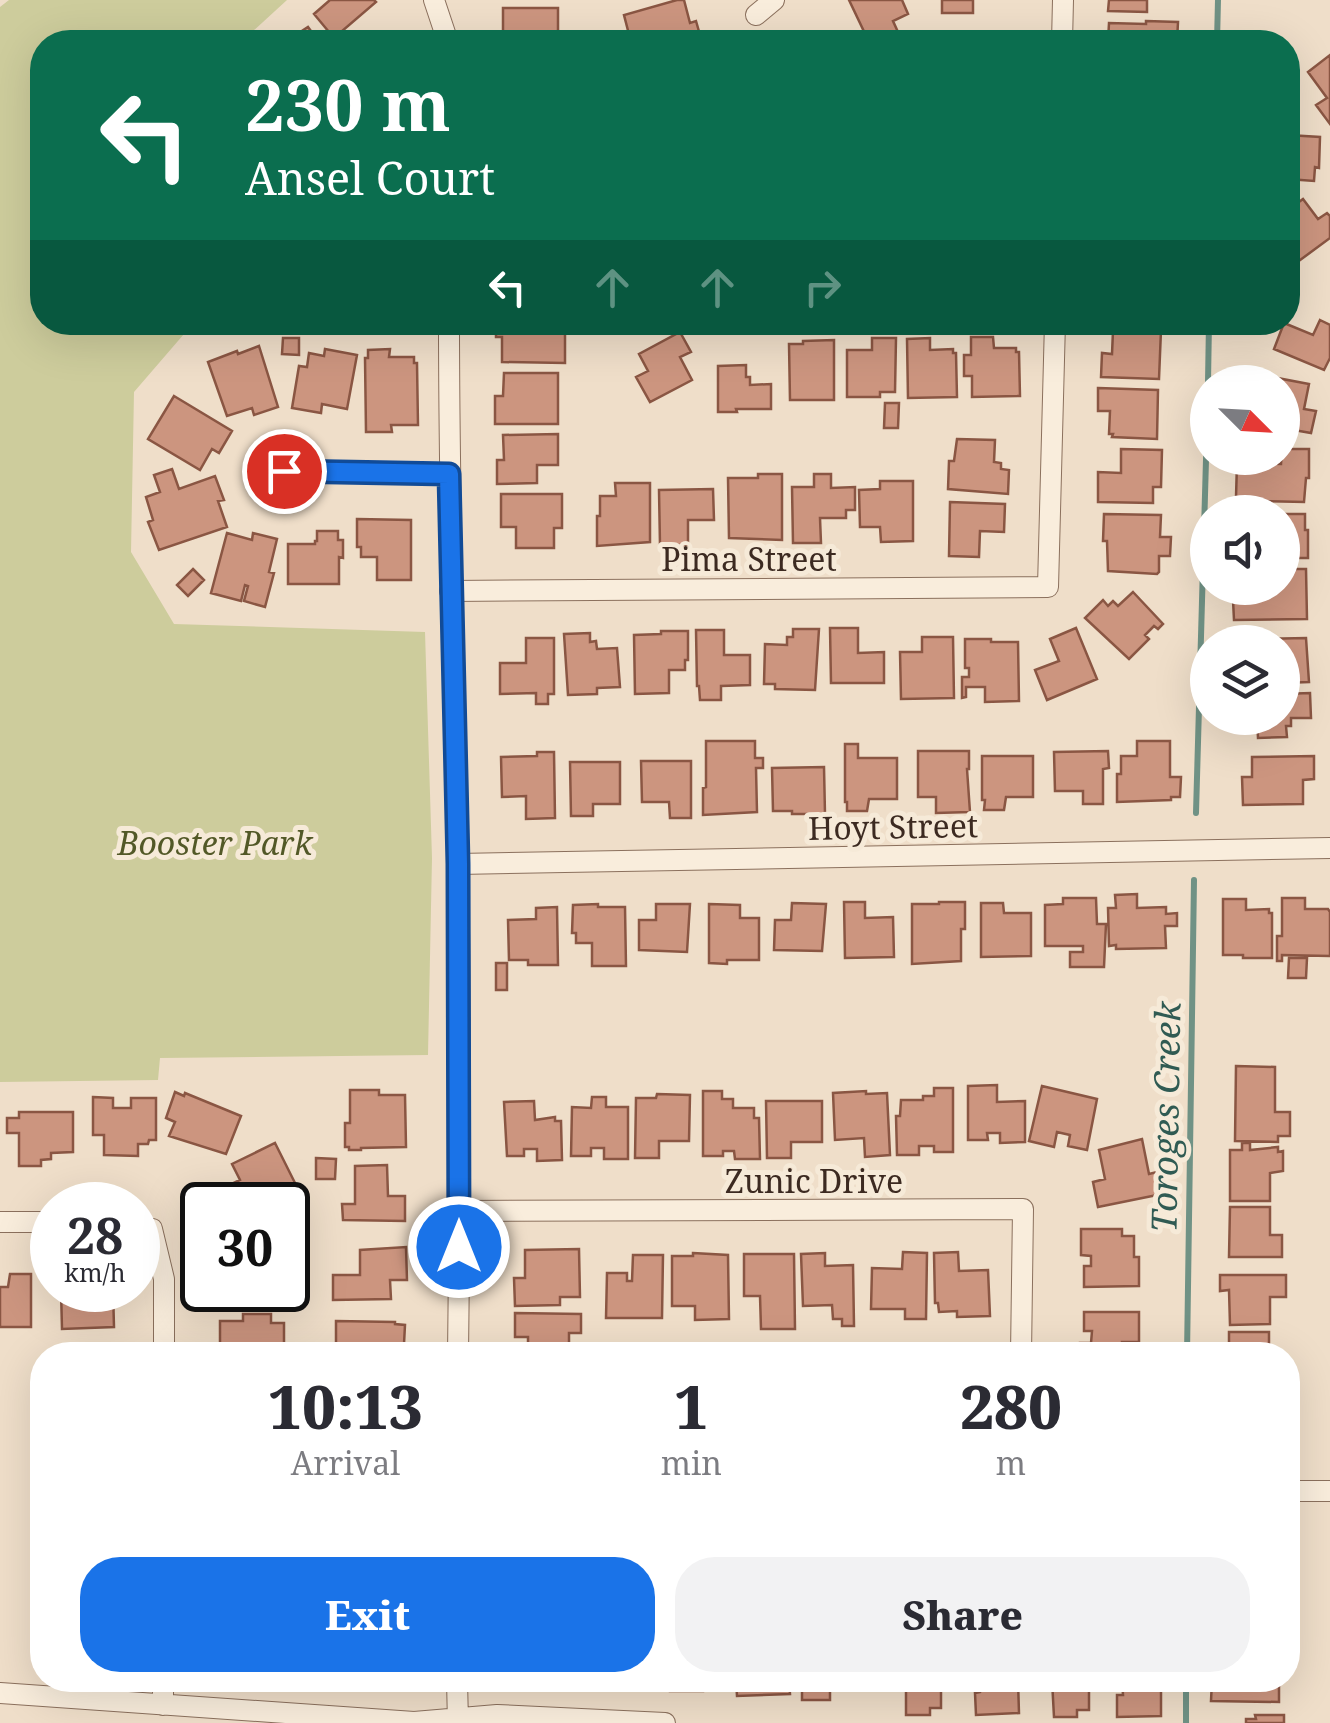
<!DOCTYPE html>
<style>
body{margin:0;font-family:"Noto Serif",serif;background:#f2f2f3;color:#2b2b33;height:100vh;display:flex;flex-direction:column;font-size:38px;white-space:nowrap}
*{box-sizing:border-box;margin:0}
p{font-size:32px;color:#7c7c81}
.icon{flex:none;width:55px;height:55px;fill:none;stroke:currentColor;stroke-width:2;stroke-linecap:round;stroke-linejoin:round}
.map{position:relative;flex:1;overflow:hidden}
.details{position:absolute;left:30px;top:1342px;width:1270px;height:350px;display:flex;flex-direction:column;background:#fff;border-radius:40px;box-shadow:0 10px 40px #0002}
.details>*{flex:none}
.guide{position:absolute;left:30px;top:30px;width:1270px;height:305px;border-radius:40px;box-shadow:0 10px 40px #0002;background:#0b6e4f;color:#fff;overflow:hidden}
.needle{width:65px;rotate:114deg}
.controls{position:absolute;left:1190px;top:365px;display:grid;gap:20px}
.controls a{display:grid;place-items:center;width:110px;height:110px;border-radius:50%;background:#fff;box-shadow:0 10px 40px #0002;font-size:50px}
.speed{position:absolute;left:30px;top:1182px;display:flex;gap:20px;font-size:50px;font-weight:700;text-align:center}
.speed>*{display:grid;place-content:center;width:130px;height:130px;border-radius:50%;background:#fff;box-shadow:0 10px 40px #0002;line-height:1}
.speed small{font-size:25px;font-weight:400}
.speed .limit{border:5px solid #111;border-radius:15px;background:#fff;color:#111}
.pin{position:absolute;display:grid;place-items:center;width:85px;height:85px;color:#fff;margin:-42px;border:5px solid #fff;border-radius:50%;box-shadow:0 2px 10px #0007}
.me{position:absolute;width:110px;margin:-55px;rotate:0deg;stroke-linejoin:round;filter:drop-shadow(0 0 8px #0008)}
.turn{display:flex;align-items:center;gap:35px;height:210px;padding:0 50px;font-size:45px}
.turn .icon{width:130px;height:130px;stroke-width:2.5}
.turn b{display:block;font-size:70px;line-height:85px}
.lanes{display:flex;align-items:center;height:95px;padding:0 50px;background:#0003;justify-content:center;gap:50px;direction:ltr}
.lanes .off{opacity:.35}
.eta{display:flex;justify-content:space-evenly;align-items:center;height:170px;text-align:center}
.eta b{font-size:60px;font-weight:800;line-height:70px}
.cta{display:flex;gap:20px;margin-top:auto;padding:20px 50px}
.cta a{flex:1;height:115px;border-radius:40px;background:#1a73e8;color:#fff;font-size:40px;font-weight:800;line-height:115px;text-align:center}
.cta a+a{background:#f2f2f3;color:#2b2b33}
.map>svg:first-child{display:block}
.green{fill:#cdcc9c}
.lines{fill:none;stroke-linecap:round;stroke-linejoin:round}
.stream{stroke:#709285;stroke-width:6}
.building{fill:#cc957f;stroke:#8a5643;stroke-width:2.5}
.street-casing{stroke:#8b705d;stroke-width:22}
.street{stroke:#f9eddc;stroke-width:20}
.route-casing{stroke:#114b97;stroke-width:25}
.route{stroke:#1a73e8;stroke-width:18}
.labels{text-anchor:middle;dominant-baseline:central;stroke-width:10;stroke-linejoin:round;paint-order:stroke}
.street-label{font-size:32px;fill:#3c2a21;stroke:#f6ead8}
.park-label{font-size:32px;font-style:italic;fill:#525827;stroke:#f6ead8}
.water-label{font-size:35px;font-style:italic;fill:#305b53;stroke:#f6ead8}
</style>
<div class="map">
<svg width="1330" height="1723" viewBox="0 0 1330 1723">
<rect width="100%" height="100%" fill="#efdec9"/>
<path class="green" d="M9,0h278l-46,42h-199v280l138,1 4,11 -50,58 -3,160 43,72 251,8 7,226 -4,197 -268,3 -2,22 -158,2v-1075z"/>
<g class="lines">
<path class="stream" d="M1217,42l1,-42
M1208,382l1,-60
M1196,813l12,-424
M1187,1355l7,-475
M1186,1723v-43"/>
</g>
<path class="building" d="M330,0h44l2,2 -42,36 -20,-24z
M677,0h7l6,23 6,-2 6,21h-44l-1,-5 -26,5 -7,-27z
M849,0h53l6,14 -15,7 5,11 -24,10h-5z
M942,0h31v13h-31z
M1109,0h38v12l-39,-1z
M503,8h55v34h-62v-9h7z
M1146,21l32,1 -1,20h-69l1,-19 37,1z
M308,27l11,15h-25l-3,-4z
M1330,55v69l-14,-19 11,-7 -19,-26z
M1288,135l32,2 -1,31 -4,-1 -1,14 -26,-2z
M1303,199l15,20 9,-6 3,3v22l-38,28 -4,-6v-50z
M1320,320l10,5v33l-6,12 -50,-21 10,-26 29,12z
M496,322h41v9l28,1v31l-63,-1v-25h-6z
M1117,328l44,2 -2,49 -58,-2 1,-24 10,1 1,-23h3z
M680,332l11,20 -11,5 12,23 -42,22 -14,-25 12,-6 -9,-17z
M971,337h22l1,11h22v4h3l1,44 -48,1v-21h-8v-21h7z
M283,338h16v17l-17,-1z
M872,338h24l-1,54h-15v5h-33v-47h25z
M930,338v12l23,-1v4h3l1,44 -49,1 -1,-59z
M834,340v60h-44l-1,-56h14v-3z
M259,346l19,61 -24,8 -2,-7 -25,8 -19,-54 29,-11 1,3z
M325,349l32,6 -10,54 -25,-5 -1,9 -29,-5 7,-42 8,1 2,-14 15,3z
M390,349l-1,8h25v6h3l1,62h-27l1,7h-26l-1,-74h3v-8z
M746,365v12h4v8l21,-1v25h-35l1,3h-19v-46z
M504,373h54v51h-63v-28h8z
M1256,374l53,10 -5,25 12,2 -5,22 -29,-5v-46h-28z
M1098,388l60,2 -1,49 -45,-2 1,-3h-4l1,-23h-12z
M174,396l58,35 -13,22 -7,-4 -12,21 -52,-31z
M885,403h14l-1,25h-14z
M558,434v31h-21v18l-40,1v-24h7l-1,-25z
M957,439l38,1 -1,22 7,1v6l8,1 -1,24 -60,-5 1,-28h5z
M1121,449l41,1 -1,37h-8v16l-55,-1v-30l23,1z
M1282,449h27v29h-3l-2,24 -50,-1v-3l-18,-1 1,-34 44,1z
M172,469l7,20 36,-13 9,24 -6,1 9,26 -68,23 -11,-28 5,-2 -7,-23 14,-5 -6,-17z
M758,474h24v66l-53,-2 -1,-60h30z
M814,474h17v14l24,-1v23h-9v8h-26l1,25h-28l-1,-56h22z
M880,481h33v60l-32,1 -1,-15h-20l-1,-37 21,-1z
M615,483h35v59l-53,4v-30h3v-20h16z
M713,489l1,31h-26v25h-28l-1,-55z
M501,494h61v34h-8v20h-38v-21h-15z
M950,502l55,2 -1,28 -24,-1 -1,26 -30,-1z
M1104,514l57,1 -1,22h11l-1,19h-11v16l-2,2 -49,-3 -1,-30h-4z
M1282,514h23v16h3v28h-26z
M357,519l54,1v60h-34v-23h-16v-10h-4z
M317,531h21v9h5v18l-4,-1v27h-51v-40h27v-3h2z
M227,533l25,7 1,-7 24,6 -8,33 5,1 -9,34 -21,-6 4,-15 -3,-1 -4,16 -30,-8z
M193,569l11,11 -16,16 -11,-11z
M1282,569h24l1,50 -73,1 -1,-20h20v-12h29z
M1133,592l30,32 -5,5 -4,-3 -9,9 4,4 -20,20 -44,-41 18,-18 5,6 5,-5 5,5z
M830,628h28v25l26,-1v31h-53z
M1076,628l21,51 -50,21 -12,-30 24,-9 -9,-22z
M793,629h26l-4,61 -40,-1v-5h-11l1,-40 22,1v-8h6z
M696,630h28v25h26v30l-29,1v14h-21l-1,-14h-2z
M661,631h27v29h-3v10h-16v23l-34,1 -1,-59 27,-1z
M590,633v9l6,-1 1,8 20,-1 3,39 -23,1v6l-29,1 -4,-61z
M922,637h31l1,61 -53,1 -1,-47h22z
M526,638h28v56h-6v10h-12v-11l-36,1v-31h26z
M1306,638l3,44 -26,1 -1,-41h-32v-3z
M965,639h26v3h27l1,59 -34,1v-15h-19v10l-4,1v-21h7v-9h-4z
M1310,693l1,25h-20v8h-5l1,11 -29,1 -1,-20h25v-24z
M706,741h49v17h8v10h-7l1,44 -54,3v-27l3,-1z
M1137,741h33v36h11l-1,20h-9v3l-54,2v-28h4v-18h16z
M845,744h13v14h39v41h-28l-2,12h-20v-9h-2z
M918,751h51v18h-2l3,43 -34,1v-16h-18z
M1108,751l1,17 -6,1v35h-20v-13h-28l-1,-39z
M537,752h17l1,66 -29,1v-23l-24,1 -1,-40 36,-1z
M982,756h51v41h-27l-2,13h-20l1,-10h-3z
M1314,756v23l-11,1v24l-60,1 -1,-28h10v-20z
M641,761h50v57h-21l-1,-16h-27z
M570,762h50v42h-27v12h-22z
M824,767l1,47h-33v-3h-19l-1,-43z
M1137,894v14l29,-1v7l11,-1v13h-12l1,22 -50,1v-4l-7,1 -1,-38h8l-1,-13z
M1063,898h33l1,26h9l-2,43h-34v-15h13v-6h-38v-41l18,-1z
M1282,898h23v11h23l2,3v44l-48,-1v6h-5v-25h5z
M1223,899h23v11l23,-1v4h3v45h-29v-3h-20z
M844,902h21v16l28,-1 1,40 -49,1z
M939,902h26v27h-4v32l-49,3v-60h27z
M792,903l34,1 -4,47 -48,-1 1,-30h16z
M981,903h22l1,10h27v43l-50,1z
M598,904v3h27l1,59h-34v-23h-16v-10h-4l1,-28z
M656,904h34l-3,48 -48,-2v-30h17z
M709,904l31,1v13h19v42h-32v4l-18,-1z
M557,907l1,58h-30v-5h-19l-1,-40 28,-1v-11z
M1289,958h18l-1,20h-18z
M496,963h11v27h-11z
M1236,1066l39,1v45h15v24h-12v6l-43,-1z
M997,1085v17l28,-1v41l-25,1v-10h-13l1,7h-20v-54z
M1042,1086l55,13 -10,51 -19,-4 2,-11 -13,-3 -3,15 -25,-6z
M934,1088h19v64h-19v-6h-15v9h-22l-1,-39h4l1,-16h22v-4h11z
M350,1090h29v5h26l1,52 -45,1v2h-12v-3h-4v-24h5z
M703,1091h19v8h11v9h21v10h5l1,41h-25l-1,-8h-11v5h-20z
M866,1091v3l21,-1 3,62 -25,2 -1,-19 -29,2 -2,-47z
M175,1092l9,4 1,-3 56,23 -15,38 -57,-18 6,-14 -9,-4z
M657,1094l33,1 -1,46h-30v17h-24l1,-60h20z
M93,1097l20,1v10h18v-10h25v42h-7l-1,4h-10v12l-34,-1v-20h-11z
M592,1097h14v10h22v52h-24v-11h-13v8h-20l1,-49 19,1z
M534,1101l1,19 20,-3v4h6l1,39 -25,1v-12h-13v7h-17l-3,-54z
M766,1101h56v41h-31v16h-24z
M19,1112h54v40l-22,1v6l-10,1v6h-22v-33h-12v-15h12z
M1142,1139l7,35 8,-2 5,22 -64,13 -5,-25 12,-3 -6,-29z
M275,1143l20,40v5l-16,8 5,9h-51l-8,-18 15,-7 -8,-16z
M1242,1143h8v7l28,-3v5l5,-1v20l-13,2v28h-40v-51h12z
M316,1158l20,1 -1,20h-19z
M387,1165l1,31h17v25l-62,-1 -1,-16h13v-38z
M1230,1207h40v28h12v22h-53z
M1081,1229h41v7h12v21h5v29l-55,1v-21h7v-10l-10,-1z
M406,1247l1,33h-17l1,19 -58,1v-25h27v-25z
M579,1249l1,48h-20v8l-45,1 -1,-28h11v-28z
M903,1252l24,1 -1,66h-21v-10h-34l1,-41 30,1z
M958,1252l1,19 29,-1 2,46 -33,1v-6l-18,1 -1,-9h-3l-1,-50z
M693,1253l35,2 1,64 -34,1v-14h-23v-50h21z
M825,1253v13l28,-1 1,61h-12v-7h-9l-1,-14 -29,1 -2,-52z
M744,1254h50l1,75h-34l-1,-33h-16z
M633,1255h30l-1,63h-56l1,-45h20v8h5z
M10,1274h21v53h-31v-40h8z
M1220,1275h66v22h-16v27l-40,1 -1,-35 -9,1z
M61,1290h52l1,37 -52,2z
M221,1290h55v2l-20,1v15h-13v-15h-22z
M1084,1312h55v30h-17v13h-42v-12h11l1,-12h-8z
M515,1313l66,1v19h-12v22h-51v-5h10v-13h-13z
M243,1314h28v9h13v25h-13v7h-32v-3h-19v-31h23z
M336,1321l59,1v2l10,1 -1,19 -13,2v9h-39v-7l-16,-1z
M1229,1332h40v23h-40z
M670,1680h33v11h-33z
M736,1680h53l1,14 -53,2z
M802,1680h60v4h-32v16h-28z
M906,1680h35v28h-11v7h-24z
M980,1680h38l1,33 -43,2 -1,-22 5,-1z
M1052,1680h37v30h-12v7h-23z
M1122,1680h39v36l-44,1v-22h6z
M1212,1680h67v22l-68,-1z
M1255,1715h29v8h-38v-4h10z"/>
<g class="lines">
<defs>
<path id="street" d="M434,0l14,42
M756,15l18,-15
M1062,42l1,-42
M449,322c0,180 5,360 9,539 3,165 2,330 0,494
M284,471l165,3
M450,591l598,-4 7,-265
M458,864l872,-16
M460,1211l563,-2 -2,146
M0,1222h52
M138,1227l14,2 12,50v76
M1288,1491h42
M457,1680l1,43
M0,1693l414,29 83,-7 168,8
M163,1705v-25"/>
</defs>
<use href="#street" class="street-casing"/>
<use href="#street" class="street"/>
</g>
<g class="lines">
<defs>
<path id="route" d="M284,471l165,3 9,390 1,383"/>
</defs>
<use href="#route" class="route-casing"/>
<use href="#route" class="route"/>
</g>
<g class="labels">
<g class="street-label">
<text x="749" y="558">Pima Street</text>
<text transform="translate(893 826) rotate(-1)">Hoyt Street</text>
<text x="814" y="1180">Zunic Drive</text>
</g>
<g class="park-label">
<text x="215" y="842">Booster Park</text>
</g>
<g class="water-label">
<text transform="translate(1165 1117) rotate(-89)">Toroges Creek</text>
</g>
</g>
</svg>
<div class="controls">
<a><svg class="needle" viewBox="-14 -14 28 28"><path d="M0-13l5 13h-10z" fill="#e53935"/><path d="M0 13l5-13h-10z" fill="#7c7c81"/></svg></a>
<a><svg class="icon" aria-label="sound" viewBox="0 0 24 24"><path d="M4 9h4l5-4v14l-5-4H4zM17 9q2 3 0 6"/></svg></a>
<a><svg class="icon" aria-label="layers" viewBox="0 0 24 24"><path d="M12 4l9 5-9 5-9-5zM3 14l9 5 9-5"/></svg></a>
</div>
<div class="speed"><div>28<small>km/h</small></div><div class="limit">30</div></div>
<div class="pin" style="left:284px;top:471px;background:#d93025"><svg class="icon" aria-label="arrive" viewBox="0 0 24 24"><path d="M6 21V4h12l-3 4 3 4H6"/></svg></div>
<svg class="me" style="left:459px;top:1247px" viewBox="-20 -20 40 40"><circle r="17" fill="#1a73e8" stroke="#fff" stroke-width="3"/><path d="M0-11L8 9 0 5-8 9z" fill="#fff"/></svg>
<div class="guide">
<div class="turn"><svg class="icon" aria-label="left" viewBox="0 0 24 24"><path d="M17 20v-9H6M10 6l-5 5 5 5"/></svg><div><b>230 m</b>Ansel Court</div></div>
<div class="lanes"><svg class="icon" aria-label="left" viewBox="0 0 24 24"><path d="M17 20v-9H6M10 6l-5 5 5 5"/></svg><svg class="icon off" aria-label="ahead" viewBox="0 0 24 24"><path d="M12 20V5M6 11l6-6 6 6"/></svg><svg class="icon off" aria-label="ahead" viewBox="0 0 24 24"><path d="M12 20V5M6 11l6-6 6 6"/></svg><svg class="icon off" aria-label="right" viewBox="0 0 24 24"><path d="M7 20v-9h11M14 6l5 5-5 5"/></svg></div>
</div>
<section class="details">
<div class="eta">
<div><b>10:13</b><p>Arrival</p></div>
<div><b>1</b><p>min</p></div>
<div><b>280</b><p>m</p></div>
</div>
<div class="cta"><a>Exit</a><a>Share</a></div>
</section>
</div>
